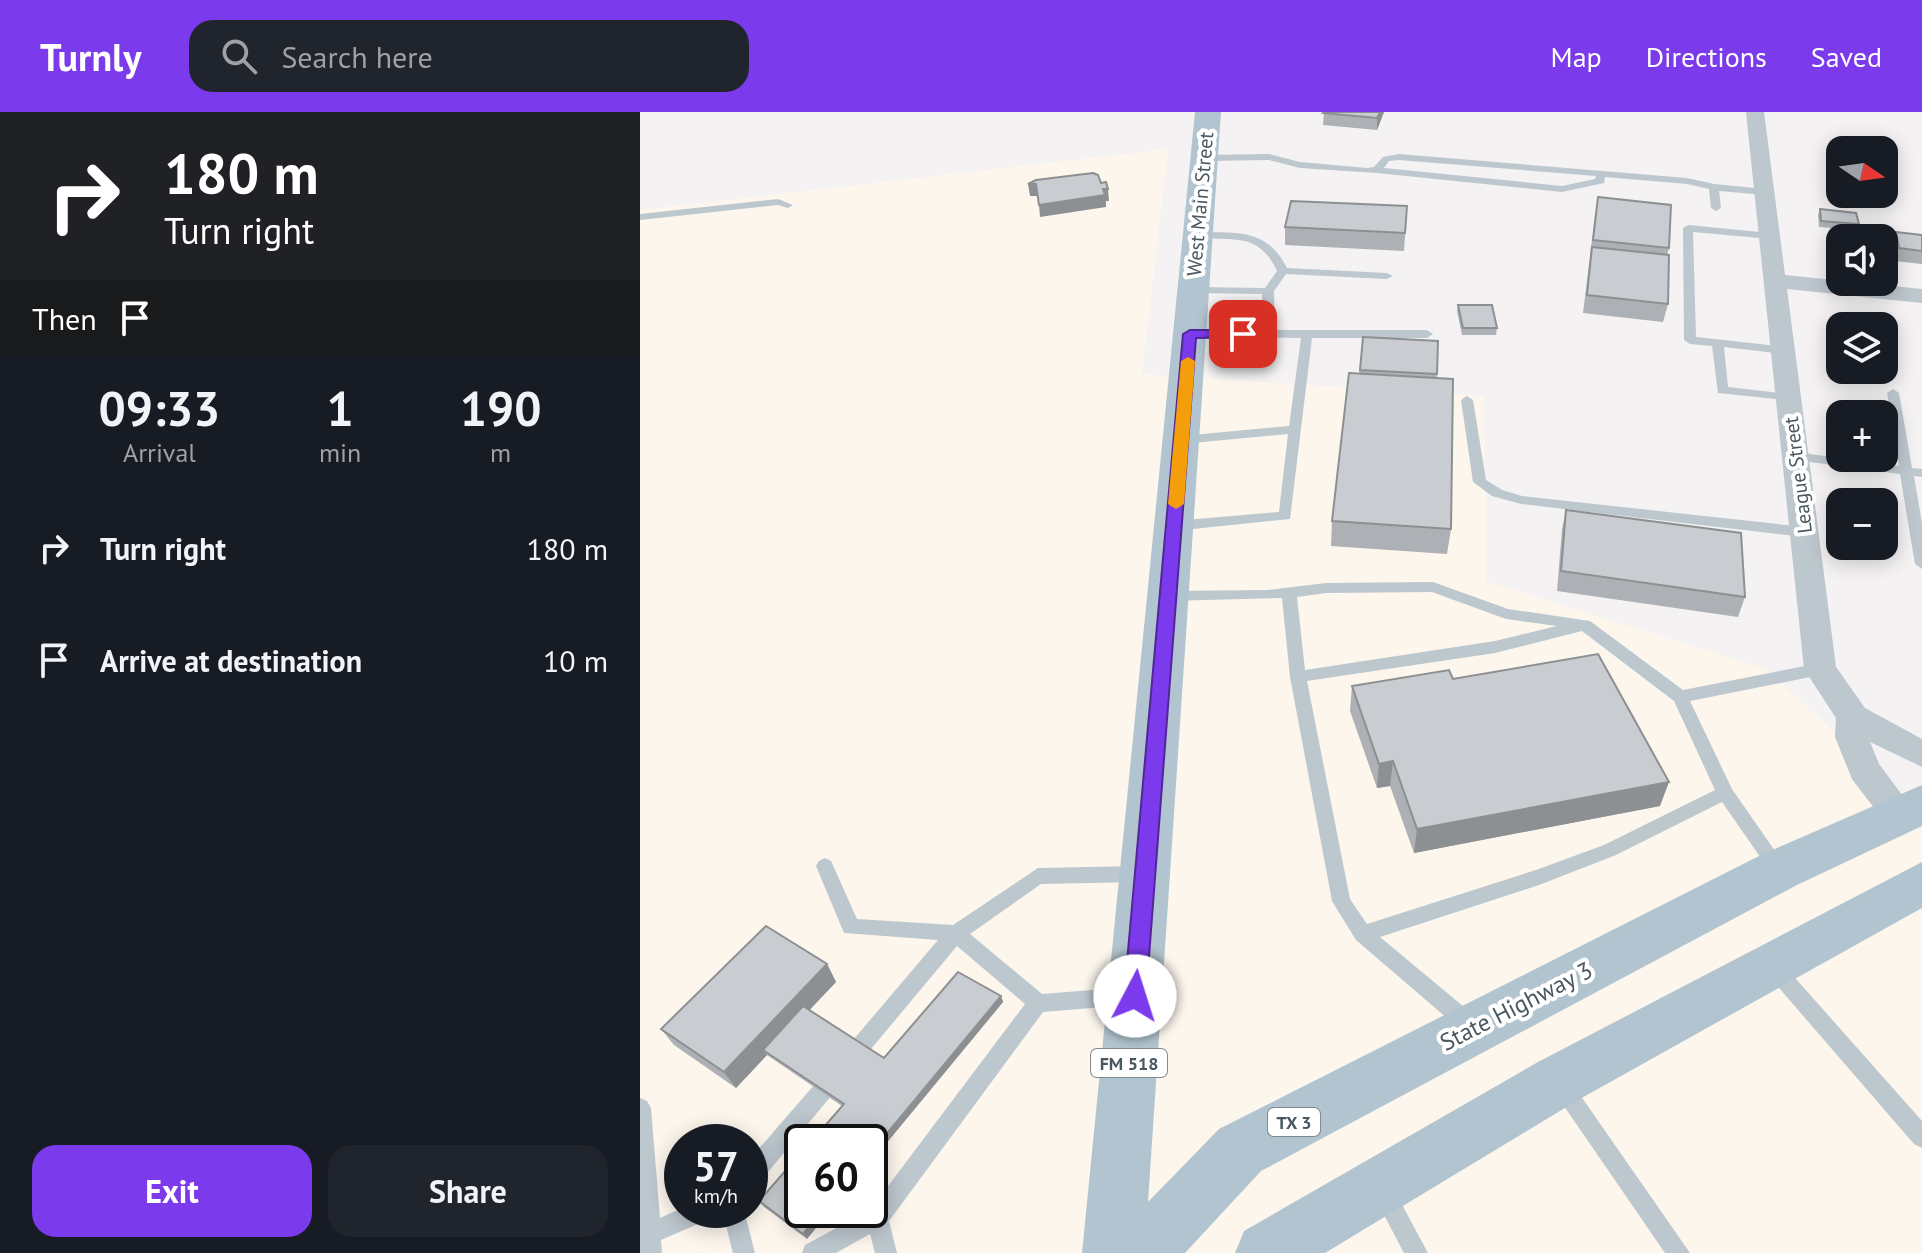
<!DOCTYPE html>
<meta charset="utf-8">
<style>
body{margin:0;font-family:"PT Sans",sans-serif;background:#20242c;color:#f1f3f6;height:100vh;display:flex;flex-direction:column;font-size:30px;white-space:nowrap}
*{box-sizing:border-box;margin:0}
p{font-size:26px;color:#9ea1a6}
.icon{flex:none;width:44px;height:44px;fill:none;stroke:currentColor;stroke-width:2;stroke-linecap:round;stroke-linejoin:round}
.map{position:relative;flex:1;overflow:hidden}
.sheet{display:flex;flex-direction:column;background:#171b24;width:640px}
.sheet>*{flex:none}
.top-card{background:#202124;color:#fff;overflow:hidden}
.needle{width:52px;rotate:103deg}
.buttons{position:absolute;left:1186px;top:24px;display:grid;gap:16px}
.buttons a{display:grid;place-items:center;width:72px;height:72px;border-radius:16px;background:#171b24;box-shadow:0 4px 20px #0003;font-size:40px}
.speed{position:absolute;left:24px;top:1012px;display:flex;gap:16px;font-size:40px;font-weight:700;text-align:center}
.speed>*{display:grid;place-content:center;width:104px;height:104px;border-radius:50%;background:#171b24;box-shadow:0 4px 20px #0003;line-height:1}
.speed small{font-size:20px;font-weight:400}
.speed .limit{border:4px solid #111;border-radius:12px;background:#fff;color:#111}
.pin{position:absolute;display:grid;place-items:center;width:68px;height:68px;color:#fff;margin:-34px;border-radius:16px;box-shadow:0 4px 12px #0006}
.me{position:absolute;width:88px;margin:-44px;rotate:5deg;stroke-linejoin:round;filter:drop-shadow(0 0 6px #0008)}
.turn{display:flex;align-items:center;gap:28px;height:168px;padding:0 32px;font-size:36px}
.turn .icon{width:104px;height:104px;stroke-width:2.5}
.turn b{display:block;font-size:56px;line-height:68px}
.then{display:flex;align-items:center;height:76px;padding:0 32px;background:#0003;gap:16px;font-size:30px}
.eta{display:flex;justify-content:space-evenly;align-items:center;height:136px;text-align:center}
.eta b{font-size:48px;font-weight:600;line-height:56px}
.cta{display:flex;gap:16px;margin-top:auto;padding:16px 32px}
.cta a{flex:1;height:92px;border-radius:24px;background:#7c3aed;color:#fff;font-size:32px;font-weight:600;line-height:92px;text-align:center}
.cta a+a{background:#20242c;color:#f1f3f6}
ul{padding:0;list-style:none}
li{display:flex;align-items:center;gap:24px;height:112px;padding:0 32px}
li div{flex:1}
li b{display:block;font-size:30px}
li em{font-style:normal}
header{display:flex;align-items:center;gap:48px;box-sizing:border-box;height:112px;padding:0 40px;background:#7c3aed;color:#fff}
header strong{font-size:38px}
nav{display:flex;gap:44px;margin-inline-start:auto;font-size:28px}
.search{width:560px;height:72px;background:#20242c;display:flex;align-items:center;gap:20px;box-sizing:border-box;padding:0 28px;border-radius:24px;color:#9ea1a6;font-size:30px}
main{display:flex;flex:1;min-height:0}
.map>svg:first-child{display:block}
.commercial{fill:#fcf6ed;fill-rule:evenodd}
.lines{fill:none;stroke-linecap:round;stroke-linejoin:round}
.lane{fill:#bdc7ce;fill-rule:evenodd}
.street{fill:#bdc7ce;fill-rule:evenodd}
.primary{fill:#b2c4cf;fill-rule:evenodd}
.wall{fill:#adb0b4}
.shaded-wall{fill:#8d9092}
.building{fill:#c9cdd1;stroke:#8d9092;stroke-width:2}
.route{fill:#7c3aed;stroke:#51269a;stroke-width:2}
.slow{fill:#f59e0b}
.labels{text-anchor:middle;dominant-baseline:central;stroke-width:8;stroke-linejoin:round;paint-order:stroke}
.shield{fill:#fff;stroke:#80898f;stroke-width:2}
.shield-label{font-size:18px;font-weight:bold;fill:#49575f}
.street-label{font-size:20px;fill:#49575f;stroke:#fff}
.near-street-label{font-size:24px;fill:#49575f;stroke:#fff}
</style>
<header>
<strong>Turnly</strong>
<div class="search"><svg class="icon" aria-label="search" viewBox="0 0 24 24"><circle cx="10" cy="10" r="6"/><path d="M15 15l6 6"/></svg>Search here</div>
<nav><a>Map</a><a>Directions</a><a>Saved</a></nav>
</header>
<main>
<section class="sheet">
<div class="top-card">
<div class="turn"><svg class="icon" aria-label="right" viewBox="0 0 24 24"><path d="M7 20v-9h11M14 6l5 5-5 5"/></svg><div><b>180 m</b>Turn right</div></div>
<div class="then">Then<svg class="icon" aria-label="arrive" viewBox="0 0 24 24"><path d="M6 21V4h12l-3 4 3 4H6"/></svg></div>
</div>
<div class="eta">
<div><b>09:33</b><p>Arrival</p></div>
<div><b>1</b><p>min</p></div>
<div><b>190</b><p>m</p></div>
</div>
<ul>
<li><svg class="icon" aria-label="right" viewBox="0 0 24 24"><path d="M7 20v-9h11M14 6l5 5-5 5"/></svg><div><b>Turn right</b></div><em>180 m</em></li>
<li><svg class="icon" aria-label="arrive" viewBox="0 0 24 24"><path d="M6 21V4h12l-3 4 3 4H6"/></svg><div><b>Arrive at destination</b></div><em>10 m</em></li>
</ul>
<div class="cta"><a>Exit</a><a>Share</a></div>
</section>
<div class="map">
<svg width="1282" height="1141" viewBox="0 0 1282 1141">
<rect width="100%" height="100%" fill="#f4f2f2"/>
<path class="commercial" d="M528,37l-26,225 342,22 2,185 281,88 155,146v438h-1282v-1043zM42,1030h68v68h-68zM162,1030h68v68h-68z"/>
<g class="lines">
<path class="lane" d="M629,42l31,8 67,6 7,-1 9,-10 16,-3 288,24 27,6 51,5 5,3 -5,3 -46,-4 2,17 -5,3 -5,-3 -2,-19 -22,-5 -82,-7 -1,6 -42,9 -185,-19 -77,-5 -31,-8 -65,1 -5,-3 5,-3zM759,48l197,16 -1,3 -33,7 -178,-18 5,-7z
M138,87l15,6 -5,3 -10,-3 -138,15v-6z
M1048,113l82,8 5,3 -5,3 -77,-7 3,105 92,10v6l-4,1 -60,-7 4,40 61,7 4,1v6l-75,-8 -6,-47 -22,-2 -6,-4 -1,-112z
M558,120c39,1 69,-4 89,36l100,5 6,3 -6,3 -101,-5 -12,17 1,39h152l6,4 -6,4h-115l-22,181 -116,12 -7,-5 7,-5 105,-9 9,-78 -107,10 -7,-4 7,-4 108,-10 12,-88 -115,-2v-4l4,-2h73l-1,-36 -69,-1 -6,-3 6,-3 72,1 12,-17c-20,-42 -45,-28 -83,-34l-1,-2z
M1253,277l6,4 13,75 10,1v8l-8,-1 8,47v46l-7,-5 -15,-90 -105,-14 -7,-4 7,-4 104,14 -12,-73z
M827,284l6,4 13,80 16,10 20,6 282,31 7,5 -7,5 -283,-33 -29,-8 -19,-14 -12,-82z
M793,470l75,27 82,12 93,69 137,-27 6,2 2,4 -8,6 -130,26 42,88 52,75 3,5 -3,5 -6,3 -6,-3 -50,-72 -106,53 -77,30 -159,52 96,80 3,7 -3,7 -7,2 -7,-2 -106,-91 -24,-39 -42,-224 -8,-79 -113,3 -7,-5 7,-5 99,-1 58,-7zM792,480l74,27 51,7 -62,15 -190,29 -8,-73 29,-4zM942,519l92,70 41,89 -111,55 -68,25 -169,54 -17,-25 -43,-218 188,-28z
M185,746l6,3 26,58 96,6 85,-57 101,-2 6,3 3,5 -3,5 -6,3 -98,2 -71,50 72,60 87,-7 7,3 3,6 -3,6 -7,3 -86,7 -154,209 8,32h-22l-5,-19 -34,19h-34l3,-8 65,-35 155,-206 -68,-58 -101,121 -7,3 -7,-3 -3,-7 3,-7 96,-113 -94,-7 -28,-67 3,-5z
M1134,847l7,3 141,159v27l-8,-4 -147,-170 -3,-6 3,-6z
M194,955l7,3 3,7 -3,7 -83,100 -8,3v-28l77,-89z
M922,964l7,3 121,174h-25l-110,-160 -3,-7 3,-7z
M0,986l7,3 4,7 9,110 22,-10 33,2 -3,8 -51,22 1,13h-22z
M744,1071l8,3 36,67h-24l-31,-59 3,-8z
M82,1098h22l11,43h-22z"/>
<path class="street" d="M1106,0h18l21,163 137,14v14l-135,-14 49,378 29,41 57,31v28l-52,-25 9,22 38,51 -6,10 -12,4 -12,-4 -35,-46 -17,-42 1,-19 -32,-49z"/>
<path class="primary" d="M555,0h26l-73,1090 71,-73 542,-274 161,-70v41l-125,59 -536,286 -76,82h-103z
M1282,750v46l-344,192 -253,153h-90l9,-22 294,-169z"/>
</g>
<path class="wall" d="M684,0h60l-7,18 -54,-5z
M958,85l71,51 -2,7 1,49 -5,18 -80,-9 12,-98z
M767,94l-3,45 -119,-6v-18z
M1180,97l39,15 -3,6 -37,-3 -1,-12z
M1256,120l26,3v29l-28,-3 -3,-17z
M818,193l39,23 -1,7h-34l-5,-24z
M723,225l75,4 -1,38 14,150 -4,25 -116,-8 1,-25 27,-147z
M926,398l179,87 -7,20 -181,-26 5,-62z
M813,567l207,127 -246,47 -24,-67 -13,2 -27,-77 2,-25z
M187,852l9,18 -27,28 75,48 117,-62 2,6 -133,161v-21l-28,-36 -75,-51 -31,33 -62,-43 -13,-16z
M162,1040l5,87 -43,-32 -5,-6z"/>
<path class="shaded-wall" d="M740,0h4l-7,18v-12z
M388,72h8l2,12h-8z
M463,77h5l1,12h-3v6l-66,10 -1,-12z
M753,649l-3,25 -13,2 2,-24z
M1029,670l-9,24 -246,47 3,-24z
M187,852l9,18 -67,71 -6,-3 4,5 -31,33 -12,-16z
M361,884l2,6 -133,161v-9z
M183,1098h8l-24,29 -4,-5z"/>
<path class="building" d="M684,0h56l-3,6 -54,-5z
M453,61l5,2 3,8 5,-1 2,7h-5l2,6 -66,10 -3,-21h-8l8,-4z
M958,85l73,8 -2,43 -76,-8z
M651,89l116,5 -2,27 -120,-6z
M1180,97l36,4 3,11 -38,-3z
M1256,120l26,3v16l-23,-3z
M952,135l77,8 -1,49 -81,-9z
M818,193h34l5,23h-34z
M723,225l75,4 -1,33 -77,-4z
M709,261l104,6 -2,150 -119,-8z
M926,398l175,23 4,64 -184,-26z
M958,542l71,128 -252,47 -24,-68 -14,3 -27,-78 97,-16 4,9z
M126,814l61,38 -103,108 -63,-43z
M318,860l43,24 -131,158v-12h-59l33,-38 -81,-54 40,-44 81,52z
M162,1040v58h21l-20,24 -44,-33z"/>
<path class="route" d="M603,218l5,1v6l-52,1 -50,658 -3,7 -8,3 -8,-3 -3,-7 59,-662 7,-4z"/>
<path class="slow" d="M548,245l7,4 -11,143 -8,5 -8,-5 13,-143z"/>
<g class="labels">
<g class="shield">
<rect x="451" y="937" width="76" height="28" rx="6"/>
<rect x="628" y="996" width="52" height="28" rx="6"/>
</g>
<g class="shield-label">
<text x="489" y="951">FM 518</text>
<text x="654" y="1010">TX 3</text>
</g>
<g class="street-label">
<text transform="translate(560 92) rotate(-85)">West Main Street</text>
<text transform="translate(1158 363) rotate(-97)">League Street</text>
</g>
<g class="near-street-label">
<text transform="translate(876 894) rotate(-27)">State Highway 3</text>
</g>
</g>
</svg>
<div class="buttons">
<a><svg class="needle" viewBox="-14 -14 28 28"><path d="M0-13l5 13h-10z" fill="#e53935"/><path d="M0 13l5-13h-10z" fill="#9ea1a6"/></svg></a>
<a><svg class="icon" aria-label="sound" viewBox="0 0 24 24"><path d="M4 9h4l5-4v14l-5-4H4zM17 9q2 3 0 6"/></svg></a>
<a><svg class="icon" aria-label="layers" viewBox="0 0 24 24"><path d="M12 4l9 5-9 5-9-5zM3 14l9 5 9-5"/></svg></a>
<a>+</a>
<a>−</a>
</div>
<div class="speed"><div>57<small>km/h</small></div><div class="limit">60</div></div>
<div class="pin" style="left:603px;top:222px;background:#d93025"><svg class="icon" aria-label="arrive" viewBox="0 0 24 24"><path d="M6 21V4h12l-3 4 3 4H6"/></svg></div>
<svg class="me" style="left:495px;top:884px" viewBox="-20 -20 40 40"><circle r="19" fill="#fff"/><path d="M0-13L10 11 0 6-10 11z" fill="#7c3aed"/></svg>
</div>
</main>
